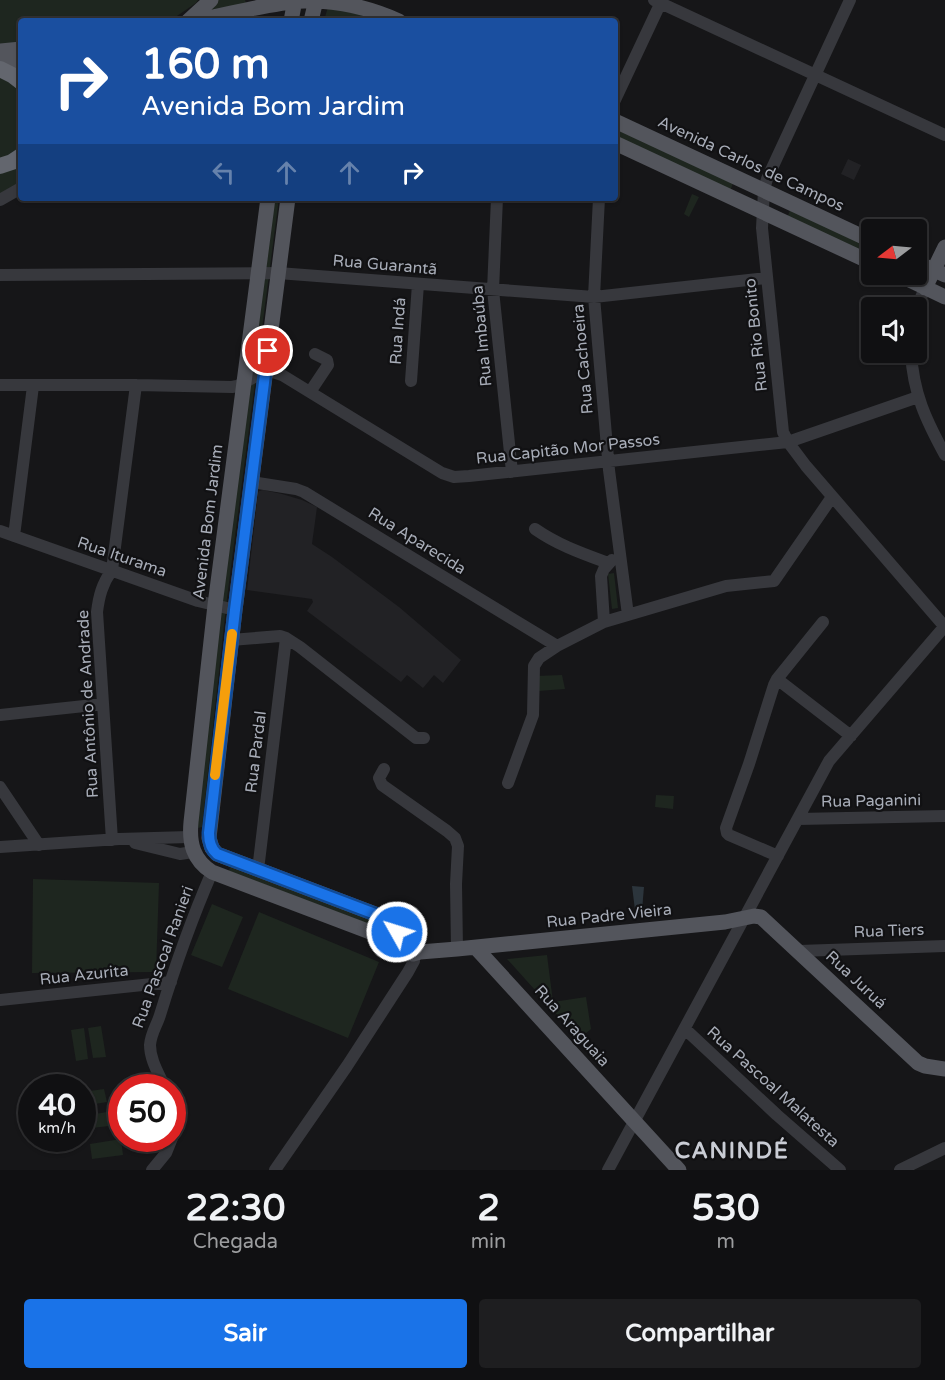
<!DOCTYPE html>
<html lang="pt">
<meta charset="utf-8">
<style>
body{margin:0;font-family:"Varela Round",sans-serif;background:#1e1e20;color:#f1f3f6;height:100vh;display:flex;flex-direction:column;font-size:22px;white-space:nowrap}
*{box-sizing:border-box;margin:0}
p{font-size:20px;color:#9c9d9f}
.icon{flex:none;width:33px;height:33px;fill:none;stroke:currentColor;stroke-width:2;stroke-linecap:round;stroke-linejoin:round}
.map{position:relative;height:1170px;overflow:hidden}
.side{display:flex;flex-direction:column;background:#101012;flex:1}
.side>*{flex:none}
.guide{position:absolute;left:18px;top:18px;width:600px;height:183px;border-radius:6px;box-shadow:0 2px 4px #0004,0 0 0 2px #303032;background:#1a4fa0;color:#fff;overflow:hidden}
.needle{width:39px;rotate:254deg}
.buttons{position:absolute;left:861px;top:219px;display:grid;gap:12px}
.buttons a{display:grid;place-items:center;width:66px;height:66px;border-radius:6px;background:#101012;box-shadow:0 2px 4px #0004,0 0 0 2px #303032;font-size:30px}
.speed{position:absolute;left:18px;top:1074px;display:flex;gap:12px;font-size:30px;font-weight:700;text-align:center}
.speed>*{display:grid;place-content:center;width:78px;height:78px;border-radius:50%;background:#101012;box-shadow:0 2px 4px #0004,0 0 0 2px #303032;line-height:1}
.speed small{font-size:15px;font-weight:400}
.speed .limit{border:9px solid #d22;background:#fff;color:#111}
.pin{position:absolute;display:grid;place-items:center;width:51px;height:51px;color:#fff;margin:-26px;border:3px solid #fff;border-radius:50%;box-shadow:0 2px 6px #0007}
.me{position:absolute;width:66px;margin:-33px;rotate:309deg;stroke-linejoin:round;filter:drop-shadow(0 0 4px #0008)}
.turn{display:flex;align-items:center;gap:21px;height:126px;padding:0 24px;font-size:27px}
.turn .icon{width:78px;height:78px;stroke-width:2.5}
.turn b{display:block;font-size:42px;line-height:51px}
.lanes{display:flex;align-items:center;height:57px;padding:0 24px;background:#0003;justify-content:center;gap:30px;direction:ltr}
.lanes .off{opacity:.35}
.eta{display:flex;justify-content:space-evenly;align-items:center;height:102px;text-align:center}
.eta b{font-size:36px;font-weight:800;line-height:42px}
.cta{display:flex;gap:12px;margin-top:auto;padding:12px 24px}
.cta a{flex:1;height:69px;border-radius:6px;background:#1a73e8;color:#fff;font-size:24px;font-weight:800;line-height:69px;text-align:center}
.cta a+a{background:#1e1e20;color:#f1f3f6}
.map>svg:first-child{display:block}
.built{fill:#222225}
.green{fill:#1e261f}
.water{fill:#2c353c}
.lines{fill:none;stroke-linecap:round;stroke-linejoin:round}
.minor{stroke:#37383d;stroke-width:12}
.major{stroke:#53555c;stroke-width:15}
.highway{stroke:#63666e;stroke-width:16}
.route-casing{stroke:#114b97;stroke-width:15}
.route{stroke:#1a73e8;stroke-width:10}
.slow{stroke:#f59e0b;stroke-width:10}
.labels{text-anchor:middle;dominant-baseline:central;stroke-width:4.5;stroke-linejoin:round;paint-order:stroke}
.street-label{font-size:16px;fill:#a8adb8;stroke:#111113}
.district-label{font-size:22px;font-weight:bold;letter-spacing:1.5px;fill:#c9ccd4;stroke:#111113}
</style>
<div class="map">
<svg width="945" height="1170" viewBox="0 0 945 1170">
<rect width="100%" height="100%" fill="#161618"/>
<path class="built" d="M848,159l13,6 -7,15 -13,-6z
M263,490l19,4 20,6 15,7 -5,37 20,13 67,50 62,53 -18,23 -9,-8 -11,13 -16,-13 -6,7 -94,-71 6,-9 -1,-3 -65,-9 11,-97 1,-2z"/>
<path class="green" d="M0,0h198l-2,3 -22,15 -18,3h-135v21l-21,2z
M218,0h27l1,3 -43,10z
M328,7l58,14h-32l-17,-4h-12z
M21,70v114l-21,11v-122z
M615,129l119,52 -4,10 -115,-53z
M692,194l7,3 -10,20 -5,-3z
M275,198h4l-52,400 -25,229 -4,1 -2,-2 23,-200z
M791,208l80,38v11l-84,-39z
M614,573l4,35 -6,1 -4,-35z
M562,675l3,14 -27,2 -2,-15z
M656,795l18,1 -1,13 -18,-2z
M230,867l140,52 -2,5 -139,-53z
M33,879l126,4 -3,89 -124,1z
M212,904l31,13 -21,50 -31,-12z
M259,912l120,50 -31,76 -120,-49z
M547,955l6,47 33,-5 5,32 -12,10 -72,-80z
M101,1026l5,31 -13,1 -5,-30z
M84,1028l4,31 -12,2 -5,-31z
M104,1089l3,13 -24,4v-14z
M107,1112l2,14 -26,3v-13z
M121,1139l2,16 -31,4 -2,-15z"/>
<path class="water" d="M632,886l12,1 -2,23h-7z"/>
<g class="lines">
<path class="minor" d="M654,0l291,135
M850,0l-83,179 -3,11 -2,38 21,204 5,10 18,24 139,161
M615,100l47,-100
M497,198l-4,92 19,182
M599,198l-5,99 15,173 19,145
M0,200l21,-12
M0,275l278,-2 316,24 173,-19
M916,309l9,-21
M911,352c2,41 15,68 34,103
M411,381l7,-97
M0,385h136l96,2 5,-1 29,-15 7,1 9,3 160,98 12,4 15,-1 319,-34 130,-45
M310,392l18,-27 -1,-5 -12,-6
M252,482l44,7 8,3 253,154
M535,529c23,16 46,24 73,34
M0,531l198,70 37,9
M14,536l19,-150
M604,622l-3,-46 3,-7 8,-9
M231,640l49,-4 6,2 14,9 116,91h8
M777,679l74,57
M0,715l103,-11
M384,769l-5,9 3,7 65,46 8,7 3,8 -2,38 1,65
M508,783l25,-68 1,-49 5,-8 18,-12 47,-24 122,-36 48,-5 58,-84
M0,787l39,58
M798,819l147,-3
M112,840l-15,-228c2,-16 5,-28 15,-42l24,-185
M135,843l45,11 13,-2
M0,847l119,-8 70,-2
M778,856l-49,-21 -2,-2 -1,-5 23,-64 25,-79 3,-6 46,-57
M258,870l28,-232
M799,951l146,-5
M0,1000l171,-18
M685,1029l92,86 63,55
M165,1088c-6,-14 -15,-28 -15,-43 1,-12 7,-20 10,-30 15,-49 32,-97 52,-143
M172,1102c7,13 7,23 0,36
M152,1170l14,-17 6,-15
M275,1170l72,-104 61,-94 6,-11 -1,-13
M608,1170l221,-409 116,-135
M900,1170l45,-22"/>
<path class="major" d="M188,21l23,-21
M194,21c37,-7 74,-18 110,-20 33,-1 66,7 95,20
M291,21l4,-21
M311,21l5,-21
M0,51l21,-2
M0,66l21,-2
M615,121l257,120
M615,143l257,120
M268,198l-53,407 -24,217c-2,21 2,38 21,50l166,63 20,13 15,6 7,-2 37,-3 268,-27 29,-6 7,1 157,146 7,3 20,3
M288,198l-53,412 -26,228 3,10 5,6 166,63 21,24 13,9
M916,262l29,13
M897,274l48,23
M925,288l20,-41
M476,948l203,222"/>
<path class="highway" d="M0,69l12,6 9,7
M0,166l12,-4 9,-6"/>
</g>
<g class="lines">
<defs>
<path id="route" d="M268,351l-33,259 -26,223c0,8 2,16 8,21l166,63 14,15"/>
</defs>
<use href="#route" class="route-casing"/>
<use href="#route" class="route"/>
<path class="slow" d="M215,775l17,-141"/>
</g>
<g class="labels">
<g class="street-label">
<text transform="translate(751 164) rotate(25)">Avenida Carlos de Campos</text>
<text transform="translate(385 265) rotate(5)">Rua Guarantã</text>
<text transform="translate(398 331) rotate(-86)">Rua Indá</text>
<text transform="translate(756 335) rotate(-96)">Rua Rio Bonito</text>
<text transform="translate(482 336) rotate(-95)">Rua Imbaúba</text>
<text transform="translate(583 359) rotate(-95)">Rua Cachoeira</text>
<text transform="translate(568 449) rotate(-6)">Rua Capitão Mor Passos</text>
<text transform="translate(208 522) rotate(-83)">Avenida Bom Jardim</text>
<text transform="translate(417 541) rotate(32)">Rua Aparecida</text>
<text transform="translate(122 557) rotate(19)">Rua Iturama</text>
<text transform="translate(88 704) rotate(-93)">Rua Antônio de Andrade</text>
<text transform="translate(256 752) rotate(-83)">Rua Pardal</text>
<text transform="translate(871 801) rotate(-1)">Rua Paganini</text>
<text transform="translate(609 916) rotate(-6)">Rua Padre Vieira</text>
<text transform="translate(889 931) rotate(-2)">Rua Tiers</text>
<text transform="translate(163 957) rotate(-70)">Rua Pascoal Ranieri</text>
<text transform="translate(84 975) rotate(-6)">Rua Azurita</text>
<text transform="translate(856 980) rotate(43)">Rua Juruá</text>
<text transform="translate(572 1026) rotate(48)">Rua Araguaia</text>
<text transform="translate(773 1087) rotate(42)">Rua Pascoal Malatesta</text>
</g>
<g class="district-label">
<text x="732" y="1151">CANINDÉ</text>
</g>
</g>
</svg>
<div class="buttons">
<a><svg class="needle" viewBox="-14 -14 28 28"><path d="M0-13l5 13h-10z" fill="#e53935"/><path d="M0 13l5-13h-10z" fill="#9c9d9f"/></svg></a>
<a><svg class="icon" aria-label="sound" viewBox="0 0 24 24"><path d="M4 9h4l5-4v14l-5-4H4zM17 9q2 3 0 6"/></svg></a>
</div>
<div class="speed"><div>40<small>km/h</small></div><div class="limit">50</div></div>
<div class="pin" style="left:268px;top:351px;background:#d93025"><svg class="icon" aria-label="arrive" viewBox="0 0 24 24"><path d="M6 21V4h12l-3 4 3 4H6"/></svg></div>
<svg class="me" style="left:397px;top:932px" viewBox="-20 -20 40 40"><circle r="17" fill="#1a73e8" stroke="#fff" stroke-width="3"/><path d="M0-11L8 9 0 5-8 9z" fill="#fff"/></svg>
<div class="guide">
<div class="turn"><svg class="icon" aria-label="right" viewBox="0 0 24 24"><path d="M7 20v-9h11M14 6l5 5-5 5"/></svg><div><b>160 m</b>Avenida Bom Jardim</div></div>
<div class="lanes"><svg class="icon off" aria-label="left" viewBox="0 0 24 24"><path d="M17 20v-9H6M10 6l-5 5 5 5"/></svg><svg class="icon off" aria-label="ahead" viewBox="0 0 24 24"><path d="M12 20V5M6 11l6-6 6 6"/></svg><svg class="icon off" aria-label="ahead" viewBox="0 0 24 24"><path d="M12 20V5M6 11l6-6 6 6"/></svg><svg class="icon" aria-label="right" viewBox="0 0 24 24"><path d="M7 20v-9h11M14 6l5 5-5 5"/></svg></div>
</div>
</div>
<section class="side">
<div class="eta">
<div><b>22:30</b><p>Chegada</p></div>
<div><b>2</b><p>min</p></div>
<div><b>530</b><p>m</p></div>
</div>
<div class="cta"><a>Sair</a><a>Compartilhar</a></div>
</section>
